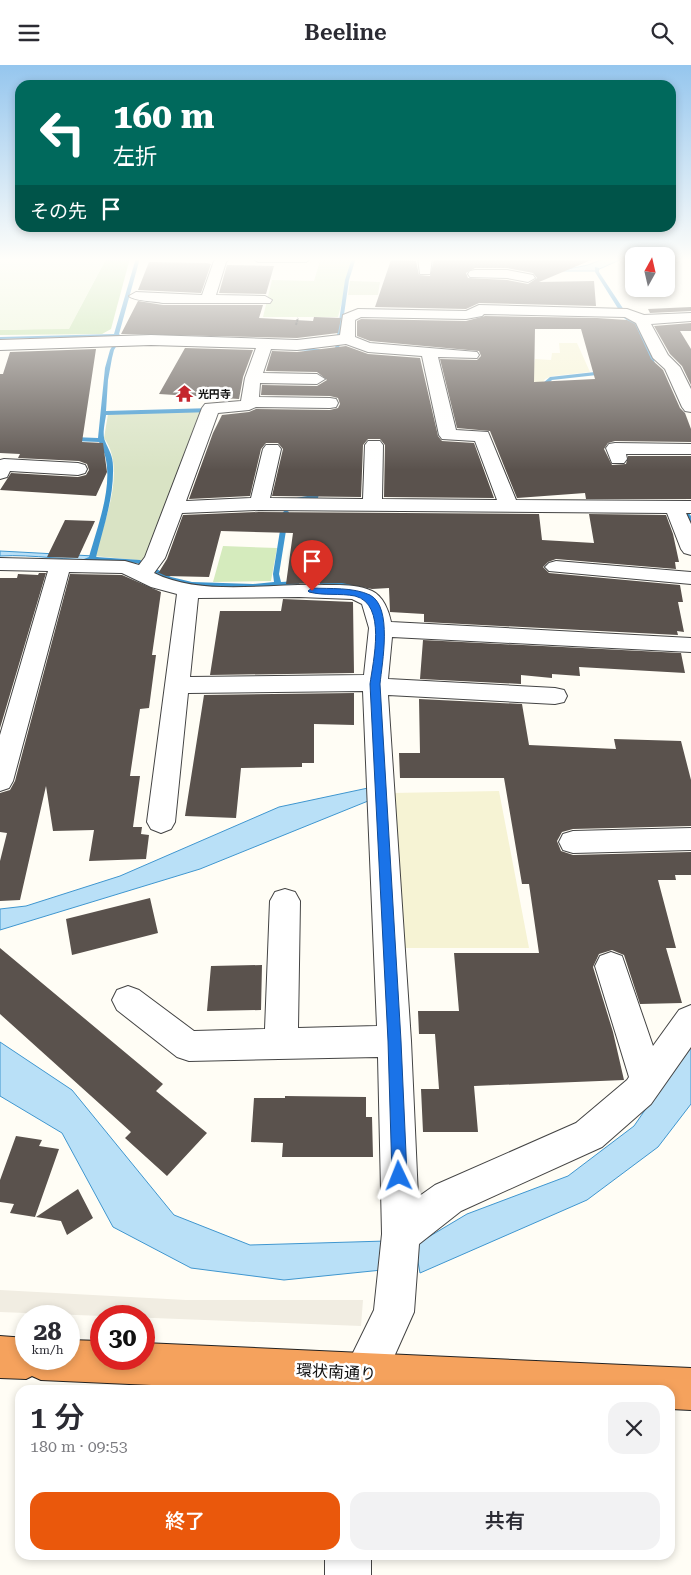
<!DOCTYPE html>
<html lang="ja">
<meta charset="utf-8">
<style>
body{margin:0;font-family:"Roboto Serif","Noto Sans JP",serif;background:#f2f2f3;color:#2b2b33;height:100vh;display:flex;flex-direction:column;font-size:19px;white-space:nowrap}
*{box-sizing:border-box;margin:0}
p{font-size:16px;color:#7c7c81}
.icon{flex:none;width:28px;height:28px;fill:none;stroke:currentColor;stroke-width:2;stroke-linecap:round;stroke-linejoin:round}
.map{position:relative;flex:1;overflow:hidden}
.sheet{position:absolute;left:15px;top:1320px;width:660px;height:175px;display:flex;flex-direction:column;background:#fff;border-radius:15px;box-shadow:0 2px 8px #0003}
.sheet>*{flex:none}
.guide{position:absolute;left:15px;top:15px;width:661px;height:152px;border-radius:15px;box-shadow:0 2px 8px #0003;background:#00695c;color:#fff;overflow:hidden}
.needle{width:32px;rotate:8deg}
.buttons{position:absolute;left:625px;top:182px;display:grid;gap:10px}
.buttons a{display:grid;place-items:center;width:50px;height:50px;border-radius:10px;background:#fff;box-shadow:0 2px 8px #0003;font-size:25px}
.speed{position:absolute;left:15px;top:1240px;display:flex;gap:10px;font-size:25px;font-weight:700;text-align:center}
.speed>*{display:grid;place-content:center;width:65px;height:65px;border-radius:50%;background:#fff;box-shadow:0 2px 8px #0003;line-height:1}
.speed small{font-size:12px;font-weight:400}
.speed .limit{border:8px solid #d22;background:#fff;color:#111}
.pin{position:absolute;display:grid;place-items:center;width:42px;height:42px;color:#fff;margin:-51px -21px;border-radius:50% 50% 50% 0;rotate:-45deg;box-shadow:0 0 5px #0007}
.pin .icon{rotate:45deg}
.me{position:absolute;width:55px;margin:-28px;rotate:358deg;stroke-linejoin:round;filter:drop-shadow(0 0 4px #0008)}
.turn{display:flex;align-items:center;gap:18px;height:105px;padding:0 15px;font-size:22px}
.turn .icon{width:65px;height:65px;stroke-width:2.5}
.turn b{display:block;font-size:35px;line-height:42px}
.then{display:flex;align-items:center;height:48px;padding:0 15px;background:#0003;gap:10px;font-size:19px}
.round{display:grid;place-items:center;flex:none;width:52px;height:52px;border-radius:15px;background:#f2f2f3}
.summary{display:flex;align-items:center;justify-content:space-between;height:85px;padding:0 15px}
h1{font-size:30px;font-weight:600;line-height:38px}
.action{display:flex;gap:10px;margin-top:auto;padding:10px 15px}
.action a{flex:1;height:58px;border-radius:15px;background:#ea580c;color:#fff;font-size:20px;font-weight:600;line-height:58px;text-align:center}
.action a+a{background:#f2f2f3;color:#2b2b33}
header{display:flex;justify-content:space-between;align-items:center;height:65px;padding:0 15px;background:#fff;font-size:22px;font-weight:600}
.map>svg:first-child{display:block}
.farmland{fill:#f6f3d4}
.green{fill:#d5ebbd}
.forest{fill:#b9dc9c}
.cemetery{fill:#d9e3c4}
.pitch{fill:#e6f2cf}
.plaza{fill:#f1ede2}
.water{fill:#b9e0f7;stroke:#3f96cf}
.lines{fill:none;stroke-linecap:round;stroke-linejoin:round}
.stream{fill:#3f96cf;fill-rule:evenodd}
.building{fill:#5a524d;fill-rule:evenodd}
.minor-casing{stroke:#444;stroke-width:2}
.highway-casing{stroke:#222;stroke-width:2}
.path{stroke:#333;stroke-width:2;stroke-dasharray:2.5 1;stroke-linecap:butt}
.minor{fill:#fff;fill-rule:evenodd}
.highway{fill:#f5a25d;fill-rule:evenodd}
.route{fill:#1a73e8;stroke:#114b97}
.labels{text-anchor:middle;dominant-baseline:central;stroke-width:5;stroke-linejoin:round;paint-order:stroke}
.far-poi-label{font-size:11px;font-weight:bold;fill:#111;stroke:#fff;text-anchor:start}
.near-street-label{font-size:16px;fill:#111;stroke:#fff}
</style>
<header><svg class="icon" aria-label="menu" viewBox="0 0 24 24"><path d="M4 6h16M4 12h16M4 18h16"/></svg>Beeline<svg class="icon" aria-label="search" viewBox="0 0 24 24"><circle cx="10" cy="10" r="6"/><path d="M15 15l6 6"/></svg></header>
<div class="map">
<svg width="691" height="1510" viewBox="0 0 691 1510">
<rect width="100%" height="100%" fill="#fffdf5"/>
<path class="farmland" d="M559,278h18l13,29 -37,4 -8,3 -3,5 -51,3 41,-12 3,-16 16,1 1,-7h8z
M499,726l30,157h-128l-9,-155z"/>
<path class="green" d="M312,193h41l-15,59h-75l9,-37 42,1 6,-20z
M223,481l54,2 -6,33 -58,1z"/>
<path class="forest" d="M130,193l-19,71 -9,5 -102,1v-5l69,-2 37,-69z"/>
<path class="cemetery" d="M350,216l30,1 -2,13h-30z
M205,346l-58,150 -53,-5c10,-32 33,-87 10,-118l4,-24z"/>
<path class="pitch" d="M0,193h106v1l-37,70 -69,1z"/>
<path class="plaza" d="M0,1225l186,10h177l-2,26 -361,-14z"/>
<path class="water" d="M606,193h18l-29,13h-37l30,-6z
M0,486l94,5 8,4c-34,1 -68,-6 -102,-4z
M368,723l5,11 -173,70 -200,61v-21l26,-3 94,-30 159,-69z
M0,977l72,48 102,125 76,30 136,-4 -4,29 -98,10 -93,-12 -78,-41 -51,-94 -62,-37z
M691,978v61l-33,43 -71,53 -167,73 -5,-28 52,-31 101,-38 66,-50z"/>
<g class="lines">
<path class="stream" d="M136,193h4l-21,76 3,3 -8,13 -2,8 -4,22 -2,31 107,-3 3,2 -3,2 -107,3c-1,7 -4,20 -1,26 4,10 8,14 8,26 1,31 -10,61 -17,90l44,3 31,17 21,5 61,2 21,-2 -1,-8 10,-62 3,-2 3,2 -10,62 2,8 16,-1 2,1v2l-46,4 -61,-2 -25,-7 -30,-16 -50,-2 -3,-2 5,-2c9,-33 30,-84 10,-115l-26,-1 -3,-2 3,-2 25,1 7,-70 5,-18 7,-12 -2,-2 -115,3v-2l114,-3z
M352,193h4l-7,22 -10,69 -2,1 -2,-1 10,-69z
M595,202l4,1v4l29,44 10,9 5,8 10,22 3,15 -7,-1 2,-1 -6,-20 -7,-15 -9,-11 -5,-4 -29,-46z
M259,282l60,2 2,1 -2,1 -62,-2v-1z
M604,306l3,2 -1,1 -54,6 -4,4 4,7 -3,2 -2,-1 -5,-8 8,-7z
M316,419l5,1 -3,13 -22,2v-2l17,-3z
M677,438h4l10,13v6l-2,-1 -12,-16z
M322,516l32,1 3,2 -3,2 -34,-2v-2z"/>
</g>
<path class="building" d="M434,193h162l-57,24 55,-1 2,25 -117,-3 -13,6 -91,-2 16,-47 25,1 3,14 11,1zM475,203h32l26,5 4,5 -9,6 -21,-4 -39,-2 -2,-5z
M149,197l58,1 4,1 -10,29 -63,-3z
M227,200l47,1 -8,28 -47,-1z
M138,236l25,4h100l-4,13 54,3 1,-4 27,1 -3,15 -41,5 -176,-4z
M691,242v4l-41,2 -2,-4z
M485,251l112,2 30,2 8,4 16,35 12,11 17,38 5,5 6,16v13l-76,-1 -7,2 -4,6 8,16 14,-1 2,-8h63v43h-105l-1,-6 -68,5 -27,-67 -33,-3 -17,-69 37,1 4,-4 -2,-5 -109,-10 -13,-5v-15l4,-2 105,2zM535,264h46l14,50 -61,3z
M691,258v8h-11l11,18v36l-9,-19 -12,-12 -16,-28z
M346,281l22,8 52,4 18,78 4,5 32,2 20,55 -110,-1 1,-52 -5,-6h-12l-5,6 -2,52 -89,-1 11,-47 -5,-6h-12l-5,6 -11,47 -61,3 24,-66 9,-18 27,-3 7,-3 74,1 8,-2 2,-4 -2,-6 -8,-2 -69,-1 1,-10 55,1 10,-6 -10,-8 -51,-1 6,-20 25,1z
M185,283l68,2 -10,27 -4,22 -80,-5z
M96,284l-14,93 21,1 4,29 -11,24 -96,-6 11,-17 67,4 8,-2 3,-5 -2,-6 -8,-3 -61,-3 2,-4 -20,-1v-79h3l7,-22z
M259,447l280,2 3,26 52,3 -5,-29 77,1 7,19 6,28h-4l1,7 -120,-10 -8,3 -5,5 6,6 131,12 3,17h-5l6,30 -7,-1 1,4 -254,-13v-8l-34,-2 -1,-24 -17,1 -30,-6 -56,1 7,-51 -72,-2 -12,46 -43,-1 -9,-4h2l8,-13 16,-44z
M65,455l30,1 -17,37 -31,-1z
M39,508h7l-46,155v-150h17l1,-4 20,1z
M70,509l52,1 39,17 -9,63h4l-7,53 -9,1 -10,67h10l-7,51h9l-1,7 8,1 -3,24 -57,2 5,-31 -41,1 -7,-45 -26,114 -20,1v-40l7,-28 -7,-1v-39l10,-3 5,-9z
M283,534l70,3 1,71 -144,2 10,-64h61z
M423,575l258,13 4,20 -106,-6 1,9 -28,-2v4l-31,-3v9l-101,-5z
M354,628v32l-40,-1v39h-12v4l-61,1 -5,50 -51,-2 19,-121z
M419,634l103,5 7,41 87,4 -2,-10 67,2 10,39v46l-118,3 -11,3 -5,9 4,10 12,4 118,-3v23h-16l1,5h-18l18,68h-10l16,55 -42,1 -16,-49 -12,-5 -13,4 -6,13 20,65 11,48 -150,6 4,46h-55l-2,-43h18l-4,-55h-16l-1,-23h41l-5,-58h85l-10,-69h-7l-18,-106h-104l-1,-25h21z
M150,833l8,35 -86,22 -6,-36z
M0,883l163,136 -7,7 51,42 -40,43 -42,-38 6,-6 -131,-118z
M262,900l-1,45 -54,1 4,-45z
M285,1031l81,1v20h6l1,40h-91l1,-14 -32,-1 3,-44h31z
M16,1071l26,4 -3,6 20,3 -24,68 -25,-4 4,-9 -14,-2v-22z
M78,1124l15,29 -26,17 -6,-14 -25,-4z"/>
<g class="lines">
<defs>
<path id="minor" d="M215,193h16l-5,4 -10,33 49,1 7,4 -2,3h-107c-9,-2 -29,-2 -34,-7l7,-4 66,3z
M252,193h60l-6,4h-48z
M418,193h14l-2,16h-10z
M475,205h32l26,5 2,3 -7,4 -21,-4 -37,-1 -2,-3 2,-3z
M479,240l148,4 17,6 47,-2v8l-40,3 17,31 12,12 11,22v23l-6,-1 -3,-4 -17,-38 -12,-11 -17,-35 -11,-6 -141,-3 -2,2 -16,3 -105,-2 -6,3v17l15,6 107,9 2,3 -2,3 -39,-1 18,73 32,2 28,68 175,1v12h-5l5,11v31l-7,-2 -3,-4 -14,-36 -408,-3 -77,3 -17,45 -11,15c48,24 117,10 170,12 16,0 33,-1 48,6 11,5 17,20 19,31l300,16v14l-299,-15 -4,42 167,9 9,2 3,6 -3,6 -9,2 -167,-9 23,346 7,156 17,-12 141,-62 51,-43 2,-3 -34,-111 5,-10 11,-4 11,4 31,90 26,-36 12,-5v42l-40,57 -49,43 -141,64 -42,33 -5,68 -29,65 -3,13h-42l10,-31 24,-49 8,-76 -4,-177 -189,4 -12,-4 -60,-47 -5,-10 5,-10 11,-4 11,4 55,41 71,-2 5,-128 5,-9 10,-3 10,3 5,9 -2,127 79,-2 -14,-335 -175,2 -13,129 -4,7 -10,4 -10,-4 -4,-7 30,-228 -26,-7 -29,-14 -53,-1 -56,209 -4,7 -9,3v-56l48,-164 -48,-1v-12l125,3 14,4 6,-8 57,-149 3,-4 36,-3 4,-23 11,-30 -105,-3 -151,5v-10l151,-5 146,5 43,-5 3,-20 15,-6 108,2zM346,279l22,8 54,4 17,79 3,4 33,2 22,59 -115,-1 1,-54 -3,-4h-12l-3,4 -2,54 -93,-1 11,-49 -3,-4h-12l-3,4 -12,49 -65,3 32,-88 31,-3 7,-3 74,1 6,-1 2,-4 -2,-4 -6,-1 -71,-1 1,-14 57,1 8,-5 -8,-5 -54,-1 8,-24 26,1zM299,532l53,2 10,5 7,24 -5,47 -174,2 8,-79z
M615,378l76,1v10h-65l1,5 -3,4h-12l-6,-15 3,-4z
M4,394l74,4 7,2 2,4 -2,4 -7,2 -68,-4 -3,6 -7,2v-19z
M556,496l135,11v12l-142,-13 -4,-4 4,-4z
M691,763v22l-118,3 -10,-3 -4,-8 4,-8 10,-3z
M325,1490h46v20h-46z"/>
<path id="highway" d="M0,1271l26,2v21h43v-19l32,1v18h43v-16l547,25v42l-21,-1v-19h-406l-223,-10 -9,-4 -6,3 -26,-1z"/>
</defs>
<use href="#minor" class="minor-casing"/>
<use href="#highway" class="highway-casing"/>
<path class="path" d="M296,260l2,-7"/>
<use href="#minor" class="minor"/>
<use href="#highway" class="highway"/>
</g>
<linearGradient id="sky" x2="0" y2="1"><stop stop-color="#95c6ee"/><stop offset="0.48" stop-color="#fffefa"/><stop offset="1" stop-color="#fffefa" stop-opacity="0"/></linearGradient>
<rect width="691" height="405" fill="url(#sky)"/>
<path class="route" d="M312,523c18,1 41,-1 58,7 23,12 12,68 10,89l21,357 6,135 -3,5 -5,2 -5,-2 -2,-5 -4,-135 -18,-357c3,-23 17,-80 -15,-88 -15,-3 -31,0 -46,-4l-1,-1z"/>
<defs>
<symbol id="temple-bare" viewBox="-9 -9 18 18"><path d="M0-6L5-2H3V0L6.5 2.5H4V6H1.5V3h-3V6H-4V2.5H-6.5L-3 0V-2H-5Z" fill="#c4262e" stroke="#fff" stroke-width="2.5" paint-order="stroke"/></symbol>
</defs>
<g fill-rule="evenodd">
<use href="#temple-bare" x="172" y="316" width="25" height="25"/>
</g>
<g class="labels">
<g class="far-poi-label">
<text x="198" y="329">光円寺</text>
</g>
<g class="near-street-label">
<text transform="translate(336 1307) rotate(3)">環状南通り</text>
</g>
</g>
</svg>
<div class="buttons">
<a><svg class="needle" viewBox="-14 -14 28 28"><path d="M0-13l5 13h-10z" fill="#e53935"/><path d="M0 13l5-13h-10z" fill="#7c7c81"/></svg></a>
</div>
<div class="speed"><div>28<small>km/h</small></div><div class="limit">30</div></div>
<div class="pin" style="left:312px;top:526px;background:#d93025"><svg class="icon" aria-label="arrive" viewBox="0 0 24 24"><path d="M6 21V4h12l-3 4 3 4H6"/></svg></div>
<svg class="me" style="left:399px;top:1111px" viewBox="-20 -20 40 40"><path d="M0-17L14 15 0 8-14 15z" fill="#1a73e8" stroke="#fff" stroke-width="4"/></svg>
<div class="guide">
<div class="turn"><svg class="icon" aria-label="left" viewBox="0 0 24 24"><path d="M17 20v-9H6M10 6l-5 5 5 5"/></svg><div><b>160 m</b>左折</div></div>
<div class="then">その先<svg class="icon" aria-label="arrive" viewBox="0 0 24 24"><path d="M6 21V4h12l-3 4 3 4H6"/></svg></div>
</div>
<section class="sheet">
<div class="summary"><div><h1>1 分</h1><p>180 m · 09:53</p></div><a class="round"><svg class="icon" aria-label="close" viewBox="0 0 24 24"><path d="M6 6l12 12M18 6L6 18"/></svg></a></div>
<div class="action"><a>終了</a><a>共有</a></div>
</section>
</div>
